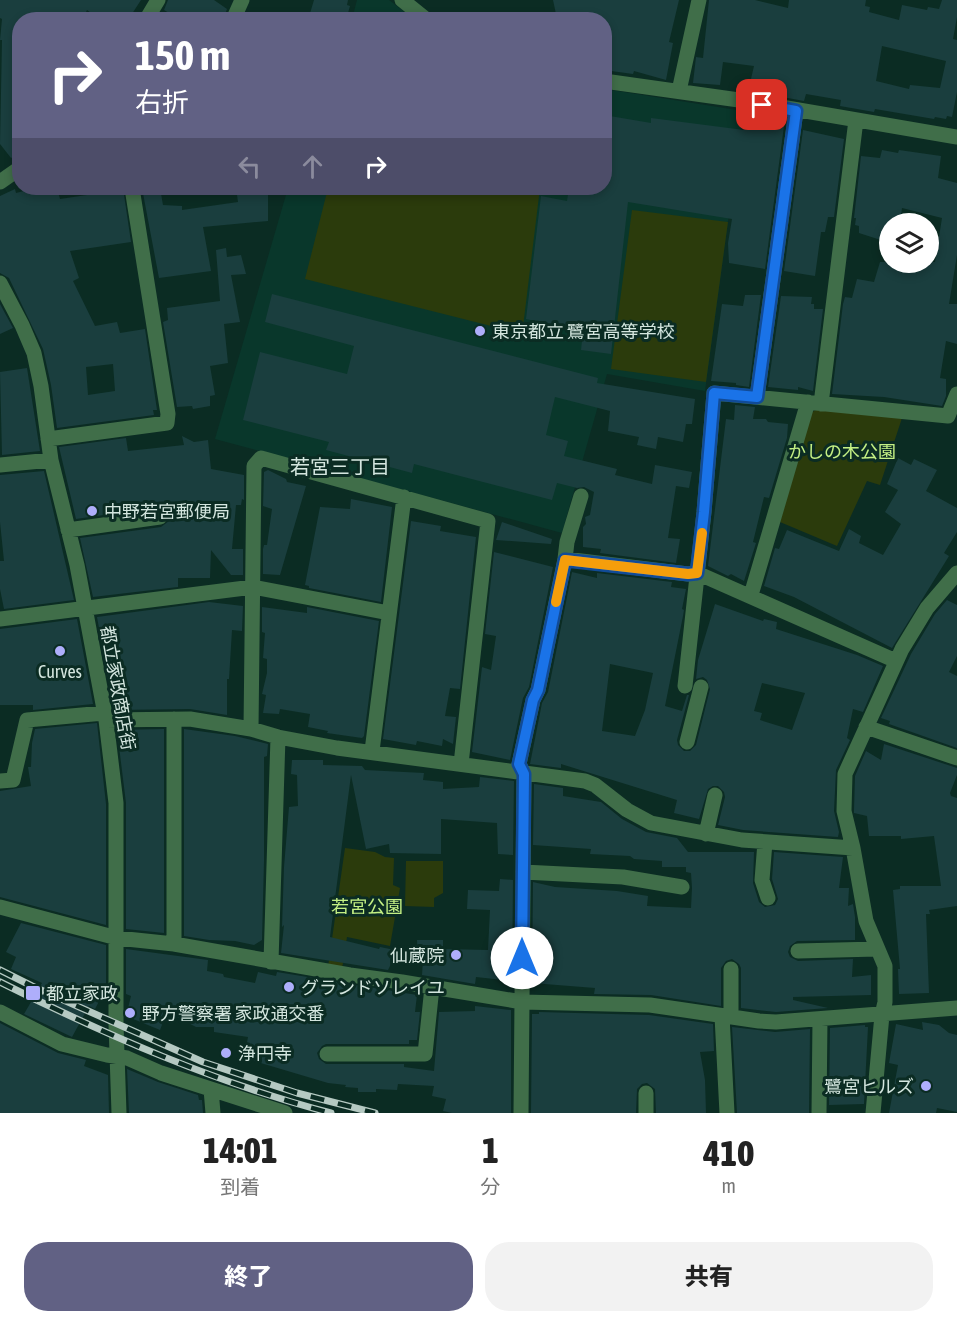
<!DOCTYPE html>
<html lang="ja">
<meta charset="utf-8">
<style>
body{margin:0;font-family:"Asap Condensed","Noto Sans JP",sans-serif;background:#f2f2f2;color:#222;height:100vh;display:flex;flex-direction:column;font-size:22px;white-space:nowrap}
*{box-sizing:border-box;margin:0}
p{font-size:20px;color:#767676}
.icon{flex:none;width:33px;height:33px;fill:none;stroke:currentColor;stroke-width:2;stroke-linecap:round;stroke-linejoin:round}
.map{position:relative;height:1113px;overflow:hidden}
.details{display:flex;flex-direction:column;background:#fff;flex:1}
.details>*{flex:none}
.top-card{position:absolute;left:12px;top:12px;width:600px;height:183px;border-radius:24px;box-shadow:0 3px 9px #0003;background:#616184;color:#fff;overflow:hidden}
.tools{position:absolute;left:879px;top:213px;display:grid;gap:12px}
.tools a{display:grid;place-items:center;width:60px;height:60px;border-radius:50%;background:#fff;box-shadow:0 3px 9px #0003;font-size:30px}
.pin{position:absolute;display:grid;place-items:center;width:51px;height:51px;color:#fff;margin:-26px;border-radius:12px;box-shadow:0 3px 9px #0006}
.me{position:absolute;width:66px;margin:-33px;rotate:0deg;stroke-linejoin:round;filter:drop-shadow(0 0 4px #0008)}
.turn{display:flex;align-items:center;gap:21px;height:126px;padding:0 24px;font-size:27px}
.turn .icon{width:78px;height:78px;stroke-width:2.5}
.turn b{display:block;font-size:42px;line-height:51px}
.lanes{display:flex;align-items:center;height:57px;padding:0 24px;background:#0003;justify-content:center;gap:30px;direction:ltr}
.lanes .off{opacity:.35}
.eta{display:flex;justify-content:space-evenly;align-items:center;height:102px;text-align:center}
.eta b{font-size:36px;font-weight:800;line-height:42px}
.button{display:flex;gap:12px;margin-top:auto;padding:12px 24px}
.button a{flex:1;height:69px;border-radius:24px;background:#616184;color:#fff;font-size:24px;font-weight:800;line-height:69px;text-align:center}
.button a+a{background:#f2f2f2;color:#222}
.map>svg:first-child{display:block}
.built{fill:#09372b}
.green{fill:#2b3b0c}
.building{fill:#1a3e3e;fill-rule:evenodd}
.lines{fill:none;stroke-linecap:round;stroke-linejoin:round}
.street{stroke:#406e49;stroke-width:15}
.rail-casing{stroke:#b5c9c2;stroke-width:7}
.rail{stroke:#0b2c23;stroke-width:4.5;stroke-dasharray:14;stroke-linecap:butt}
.route-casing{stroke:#114b97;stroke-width:15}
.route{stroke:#1a73e8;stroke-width:10}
.slow{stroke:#f59e0b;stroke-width:10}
.poi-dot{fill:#aeaefb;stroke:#0b2c23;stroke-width:2}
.labels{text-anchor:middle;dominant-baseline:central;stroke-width:6;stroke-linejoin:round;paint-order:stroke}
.poi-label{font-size:18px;fill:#d4e6df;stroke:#0b2c23;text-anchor:start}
.park-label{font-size:18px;fill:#c4f084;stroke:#0b2c23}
.street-label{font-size:18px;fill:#d4e6df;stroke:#0b2c23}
.neighbourhood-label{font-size:20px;fill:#d4e6df;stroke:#0b2c23}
</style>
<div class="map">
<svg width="957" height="1113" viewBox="0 0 957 1113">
<rect width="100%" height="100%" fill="#0b2c23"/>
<path class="built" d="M357,0h32l25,19h-62z
M605,89l138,22 -38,280 -98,-17 -45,159 -347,-94 73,-251h316z"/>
<path class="green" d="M328,188h212l-17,139 -8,5 -210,-53z
M632,210l96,12 -22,160 -95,-13z
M817,409l85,9 -22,67 -13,-4 -30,65 -57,-24 31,-109z
M345,848l30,4 10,5 9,1 -1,27 7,3 -10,58 -43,-9 -5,32 -14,-2z
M406,861h37v32l-9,5v9l-29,-1z"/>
<path class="building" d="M0,0h141l-13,20h-27l-14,-10 -5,10h-62v61l-3,17 3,4v51l-9,5 -11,-14 2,-104h-2l2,-21 -2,-1z
M168,0h46l13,9 -4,11h-42l-17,-10z
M314,0h34l-1,5 3,1 -4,14h-38z
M553,0h126l-10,42 4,1 -7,37 -32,-9 -1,3 -29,-4v-50h-25l-23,-6z
M709,0h46l33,8 1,-8h77l-1,6 5,1 -1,5 30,8 3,-15 25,5 1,-3 11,2 3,-9h15v17l-4,22 4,1v52l-5,25 -5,-1 -1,3 -11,-2 -1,2 -59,-10 -1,3 -34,-6 1,-6 -35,-6 -2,7 -44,-8h-3l3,-12 -9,-2 3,-13 -31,-4 -3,23 -27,-2 3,-26 7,1zM882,46l64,15 -6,27 -30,-3 -1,4 -33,-8z
M604,115l47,8v-5l93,12 2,-12 38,8 -19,143 -36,-6 -1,-20 4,-24 -104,-17 -17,152 -30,-4 2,-18 -57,-13 15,-123 26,5 2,-13h35z
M803,130l41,9 -10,78h-6l-3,15h-4l-6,44 -31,-5z
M882,150l16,3 1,-3 42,6 -3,22 19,5v72l-8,49h8v40l-11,-3 -6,37 6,1v17l-4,10 -58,-9 -52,-3 11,-90 2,-7 7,1 5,-19 17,3 6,-20h55l7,-44 -40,-10 -2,16h-10v19l-31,-10v-7l-4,-1 1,-7h-2l7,-62 19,2z
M35,188h22l3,11 47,-7 -1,-4h17l8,54 -61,9 9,27 -6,3 22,45 22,-4 3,11 25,-4 12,81h-4l1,5 -97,13 -6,-43 -8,-36 -34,-71 -9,-5v-77l15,-7 1,4zM113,364l2,27 -27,4 -2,-28z
M142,188h18l3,17 19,1v4l56,-8 -2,-14h32v33l-65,6 8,44 -52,7z
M226,248l1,9 14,-2 5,19 -15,1 9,47 -16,2 4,39 -18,3 5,29 -5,1v10l-17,3 -1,-3 -15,1 -14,-85 5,-2 -1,-12 53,-7 -4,-51z
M272,294l326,84 -1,5 98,16 -3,25h-6l-3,18 -25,-5 -2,12 -19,-4 2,-8 -31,-6 2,-20 -55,-14 -9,38 22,6 -4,15 53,13 -2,6 37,9 3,-19 37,7 -3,16 -13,-2 -8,52 12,1 -4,24 -76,-10 1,-4 -18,-2v-20l3,-3 -1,-7 5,-2 4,-23 -10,-5 -7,1 -20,-5 -5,17 -138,-36 -2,9 -86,-23 3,-8 -86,-22 17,-68 87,22 7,-28 -89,-24z
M745,295h16l-12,92 -13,-2v-2l-25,-2 11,-77 21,2z
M781,296l31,1 -1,7h3v5h9l-10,82 -15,-4v3l-30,-3z
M0,304l13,24 -13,6z
M27,368l13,83 -38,4 -2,-83z
M735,405l20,2 -2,12h13l2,3 20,2 -1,14 -18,60 -5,-1 -11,45 3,1 -12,38 -13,-7 -3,2 -20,-10 18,-147 8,1z
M182,436l12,6 14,-2 3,29 33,6v25l-2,-1 -1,6h-5l-4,44h11v26h-12l-20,-25 -1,28h-32v9l-85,10 -13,-59 81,-11 8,-6 1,-6 -6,-7 -5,-1 -83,12 -17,-72 67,-9 2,13 56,-6z
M898,458l13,7 3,-6 23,11 -11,21 31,17v24l-13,21 5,3 -57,92 -98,-51 -30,-11 11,-38 4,1 8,-19 52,21 10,-22 12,7 -2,7 24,12 18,-31 -16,-12 13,-22 -11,-6z
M268,470l18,9 1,3 19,4 -26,89 -17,-1v-25l1,-4h3l5,-36 -9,-3 1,-34z
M44,471l30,129 -70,9 -4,-20v-28h4l-4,-39v-47z
M351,499l41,8 -11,95 -72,-14v-2l-4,-1 15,-78 30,2z
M411,521l30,5 -1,5 36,6 -16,152 -10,-1 -5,28 11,1 -3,27 -10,-5 -1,7 -25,-5 -1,4 -33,-6z
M502,522l50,17 -1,5 -55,-4z
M494,552l59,15 -24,120 -6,11 -13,62 -38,-8 10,-85 9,3 5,-34 -11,-2z
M572,572l25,6v-5l75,9 -1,5 15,2 -4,20 2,1 -1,6 -18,90 17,5 5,-16h2l-12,45 1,5 6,6h6l6,-6 14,-56 -3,-9 -4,-3 -7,2 2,-19 17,-56 48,17 1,-2 13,3 -1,7 81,26 26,11 -20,46 -10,-3 -6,29 3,2 -14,30 -2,41 5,21 -1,5 -95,-7 -25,-5 7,-28 -1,-5 -6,-6h-5l-5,3 -9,30 -25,-6 3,-13 -116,-36v4l-31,-4 12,-61 6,-11zM610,664l43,9 -8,37 -10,26 -33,-5zM762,683l43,10 -13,37 -32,-10 2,-7 -8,-2z
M947,600l10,5v51l-8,16 8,4v72l-68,-24 1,-3 -9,-3 30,-64 24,-40z
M209,602l34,4 -1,25 -10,-1 -3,49h-2v36l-37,-6 -76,1 -17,-93z
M262,607l45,6v-6l72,14 -15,115 -2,2 -35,-5 1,-2 -20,-4 2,-13 -30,-5 -1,5 -16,-1 3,-18 -4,-1 5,-21v-14l-4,-1 2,-25 -3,-1z
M77,619l16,85 -60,6v-5h-33v-76z
M97,723l9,81v121l-106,-28v-106l31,-5 -3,-19h3l1,-24 3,-14z
M164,729v204l-38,-4v-126l-9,-73z
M184,729l51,7 33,8 -1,12 -3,1v104l-2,79 -8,5 -19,-4 -26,-1 -25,-4z
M884,744l73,24v7l-7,18 1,3 6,2v108l-28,4 1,4h-4l3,79 -30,1 -1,-25h2l-7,-79 7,-1v-3h41l-7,-50 -33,3v-3h-32l-2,-20 -13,-3v-3l1,-34 11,-25 15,9z
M292,760h31v5l39,1 3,4 59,3 -1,7 20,2v7l36,-2 1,-10 34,4 -1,74 -15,-1 -1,-31 -56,-4v35l-51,-1 -1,-9 -23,5 -15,-74 -21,162 49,12 1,-2 15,3 -5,16 -2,4 -107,-17 3,-28 -2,2 2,-60 5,-60 9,-1 -1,-31 -6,-1z
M534,784l29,4v8l38,6 21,17 24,13 31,6 11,14h66l-1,31 6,19 6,5 10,-2 3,-6 -6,-20 2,-27 69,5 -4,31h10l-1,18 5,-2 2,13v23l-58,1 -7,5 -2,6 2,5 8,4 55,-2 -1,18 19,-2v20l-78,2v3l35,8 -52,4 -35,-4v-40l-2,-4 -7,-5 -6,2 -5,7v38l-70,-11 -57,-1 1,-6 -63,-5 1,-101 22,5 62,4 31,5 -1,10 44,2 1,-20 -1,-15 -5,-1v-5h-24v-6l-28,-2 -4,-3 -40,-2 1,-5 -58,-4z
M500,879l13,1 -1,101 -36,-4 -1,7 -53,-9 1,-15h-5l-1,-20h26v9l45,1 2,-40 -23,-1 1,-19 31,1z
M21,923l85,22v43l-11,21 -6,-3 -17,31 -48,-23 18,-31 -31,-14 5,-12 -10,-5z
M126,949l82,11 -1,11 16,3 1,3 31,6 3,-11 18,4 1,-4 140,23 -2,17h5l-3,28h-8v4h-83l-4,2 -5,7 2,6 7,5h78v3l30,4 5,-59 36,-1v-5l36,4v103h-59l-9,-2 3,-12 -14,-3 2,-10 -36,-2 -1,6 -21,-1v3h-18v-4l-13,-1 1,-2 -18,-2 -74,-22 2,-8h-11l3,-16 -34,-5v-5h-18l-29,-15 -7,18 -34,-14 5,-20 -5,-2z
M539,1012l110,3 64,9 1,27 -14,1 5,28 1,33h-50l-1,-24 -8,-6 -5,1 -5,5 -1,24h-105l1,-99h7z
M922,1022l17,3 10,8 8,2v77l-20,-4 -1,5h-47l9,-48 -9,-2 7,-39 27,6z
M0,1023l58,30 28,7 -2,6 24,9 1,38h-109z
M865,1025v2h3l-4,77 -35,1 1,-77z
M732,1027l43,5 35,-3 -1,84h-72z
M127,1069l31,13 40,13 1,5h3l1,13h-74z"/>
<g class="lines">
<path class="street" d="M402,0l25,20
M146,20l12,-20
M233,20l9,-20
M604,81l142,20 211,36
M679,91l20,-91
M0,182l20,-14
M0,283l22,42 12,28 7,33 10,74 26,105 29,155 10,83v221l3,89
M757,397l39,-286
M821,404l35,-284
M48,439l119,-16 1,-9 -36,-226
M0,465l51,-5
M68,530l92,-13
M565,559l2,-17 14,-46
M751,595l57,-193
M0,619l253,-32 136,26
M685,686l19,-174 10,-119 234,23 9,-22
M106,720l84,-1 61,10 27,8 59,11 248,33 10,4 32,25 24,13 91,17 111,8
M866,727l91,31
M251,729l3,-263 7,-8 227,63 -27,243
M687,742l14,-55
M372,751l32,-254
M0,781l13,-1 14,-60 77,-7
M706,834l9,-39
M765,842l-3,38 6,18
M523,872l100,5 59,10
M0,907l117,31 57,6 176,31 52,7 120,20 128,3 109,16 17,1 181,-14
M174,944v-225
M798,951l79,-2
M271,962l7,-225
M0,1012l62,32 45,11 20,3 34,15 124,40
M722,1016l5,97
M731,1017v-48
M327,1054h98l7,-67
M211,1089l2,24
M521,1113l3,-339 -5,-10 14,-64 5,-10 27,-131 123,15 9,-1 199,88
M646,1113v-20
M819,1113l1,-94
M873,1113l9,-98 3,-13v-36l-19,-45 -13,-73 -9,-37 1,-37 57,-125 25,-41 30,-35"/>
<defs>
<path id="rail" d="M0,970l32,16 171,76 94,31 78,20
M0,982c106,53 216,101 331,131"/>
</defs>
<use href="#rail" class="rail-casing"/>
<use href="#rail" class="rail"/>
</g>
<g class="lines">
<defs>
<path id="route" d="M522,958l2,-184 -5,-10 14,-64 5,-10 27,-130 123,14 9,-1 7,-61 10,-119 43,4 39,-286 -34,-6"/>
</defs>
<use href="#route" class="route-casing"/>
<use href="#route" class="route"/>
<path class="slow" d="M556,602l9,-42 123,14 9,-1 5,-40"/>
</g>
<g class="poi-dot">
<circle cx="480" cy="331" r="6"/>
<circle cx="92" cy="511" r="6"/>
<circle cx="60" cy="651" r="6"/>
<circle cx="456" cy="955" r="6"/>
<circle cx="289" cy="987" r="6"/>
<rect x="25" y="985" width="16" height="16" rx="3"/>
<circle cx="130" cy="1013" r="6"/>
<circle cx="226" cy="1053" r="6"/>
<circle cx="926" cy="1086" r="6"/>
</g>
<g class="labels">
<g class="poi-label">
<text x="492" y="331">東京都立 鷺宮高等学校</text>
<text x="104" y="511">中野若宮郵便局</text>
<text x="60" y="671" text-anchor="middle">Curves</text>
<text x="444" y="955" text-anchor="end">仙蔵院</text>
<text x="301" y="987">グランドソレイユ</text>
<text x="46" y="993">都立家政</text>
<text x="142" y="1013">野方警察署 家政通交番</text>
<text x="238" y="1053">浄円寺</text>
<text x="914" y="1086" text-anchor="end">鷺宮ヒルズ</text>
</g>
<g class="park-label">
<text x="842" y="451">かしの木公園</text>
<text x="367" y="906">若宮公園</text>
</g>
<g class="street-label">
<text transform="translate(118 688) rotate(80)">都立家政商店街</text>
</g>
<g class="neighbourhood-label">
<text x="340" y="466">若宮三丁目</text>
</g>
</g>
</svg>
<div class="tools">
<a><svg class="icon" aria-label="layers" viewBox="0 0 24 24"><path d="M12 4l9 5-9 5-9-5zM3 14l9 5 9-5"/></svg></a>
</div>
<div class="pin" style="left:762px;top:105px;background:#d93025"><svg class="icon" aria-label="arrive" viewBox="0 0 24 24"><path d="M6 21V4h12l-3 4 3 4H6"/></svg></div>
<svg class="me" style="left:522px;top:958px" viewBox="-20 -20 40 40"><circle r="19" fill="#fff"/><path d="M0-13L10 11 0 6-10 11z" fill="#1a73e8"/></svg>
<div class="top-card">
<div class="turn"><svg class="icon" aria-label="right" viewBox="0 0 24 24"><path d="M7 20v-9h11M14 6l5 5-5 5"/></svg><div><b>150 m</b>右折</div></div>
<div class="lanes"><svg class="icon off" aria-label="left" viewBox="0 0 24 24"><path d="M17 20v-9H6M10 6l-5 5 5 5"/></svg><svg class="icon off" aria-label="ahead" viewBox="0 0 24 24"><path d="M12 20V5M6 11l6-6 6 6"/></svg><svg class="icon" aria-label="right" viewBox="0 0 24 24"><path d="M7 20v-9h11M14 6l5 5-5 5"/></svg></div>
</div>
</div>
<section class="details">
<div class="eta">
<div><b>14:01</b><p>到着</p></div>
<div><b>1</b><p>分</p></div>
<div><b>410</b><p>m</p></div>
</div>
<div class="button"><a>終了</a><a>共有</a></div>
</section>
